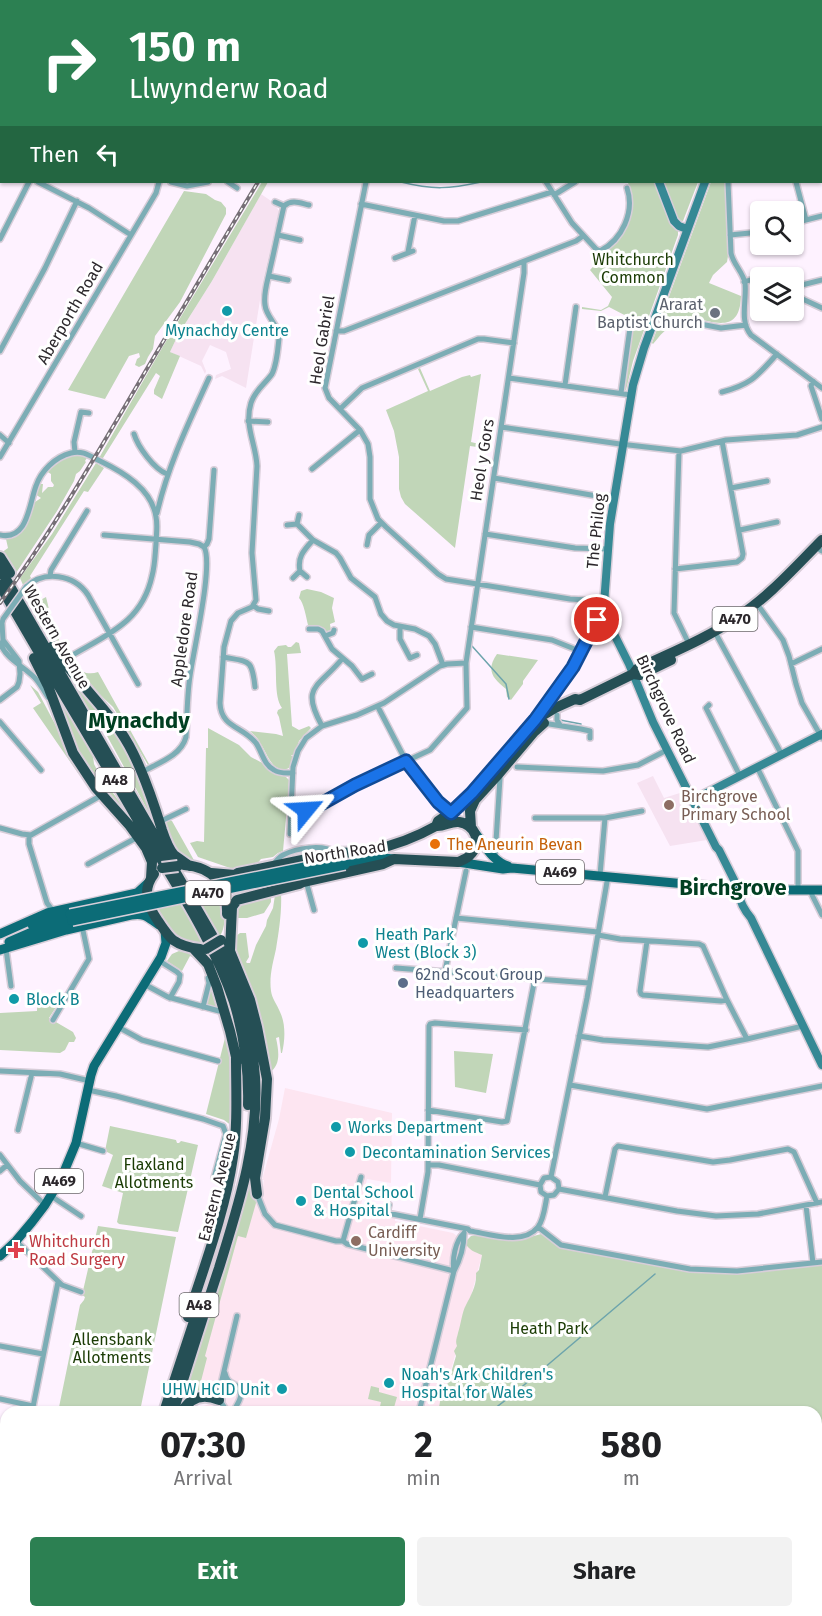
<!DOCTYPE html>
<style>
body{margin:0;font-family:"Fira Sans",sans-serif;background:#f2f2f2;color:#202124;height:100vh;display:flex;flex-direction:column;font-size:22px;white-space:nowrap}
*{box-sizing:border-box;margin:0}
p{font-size:20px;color:#757577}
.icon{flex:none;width:33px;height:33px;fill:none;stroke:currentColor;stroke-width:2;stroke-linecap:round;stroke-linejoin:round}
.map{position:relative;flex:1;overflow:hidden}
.panel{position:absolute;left:0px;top:1406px;width:822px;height:212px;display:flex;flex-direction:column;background:#fff;border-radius:18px 18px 0 0;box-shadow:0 2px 4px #0004}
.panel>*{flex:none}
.banner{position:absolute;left:0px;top:0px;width:822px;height:183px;box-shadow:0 2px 4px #0004;background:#2c8052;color:#fff;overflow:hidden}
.tools{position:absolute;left:750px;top:201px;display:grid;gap:12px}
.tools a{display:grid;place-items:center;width:54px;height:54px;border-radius:6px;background:#fff;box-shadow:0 2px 4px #0004;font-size:30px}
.pin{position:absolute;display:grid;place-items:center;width:51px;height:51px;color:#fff;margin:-26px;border:3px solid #fff;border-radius:50%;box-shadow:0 2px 6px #0007}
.me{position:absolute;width:66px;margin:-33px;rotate:63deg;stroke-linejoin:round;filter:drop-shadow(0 0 4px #0008)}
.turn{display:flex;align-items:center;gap:21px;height:126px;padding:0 30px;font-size:27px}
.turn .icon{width:78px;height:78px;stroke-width:2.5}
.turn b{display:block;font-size:42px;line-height:51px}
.then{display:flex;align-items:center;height:57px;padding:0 30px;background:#0003;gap:12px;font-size:22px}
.eta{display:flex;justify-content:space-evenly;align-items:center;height:102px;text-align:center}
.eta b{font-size:36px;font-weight:700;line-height:42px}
.button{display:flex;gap:12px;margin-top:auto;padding:12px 30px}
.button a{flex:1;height:69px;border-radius:6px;background:#2c8052;color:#fff;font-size:24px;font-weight:700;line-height:69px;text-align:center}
.button a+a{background:#f2f2f2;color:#202124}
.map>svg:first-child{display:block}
.education{fill:#f6e2f1}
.medical{fill:#fde5f1}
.green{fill:#c1d6b8}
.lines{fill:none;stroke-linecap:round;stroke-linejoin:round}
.stream{stroke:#6da4ac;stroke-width:1.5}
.street-casing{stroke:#d8ced9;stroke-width:8}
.secondary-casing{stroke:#d8ced9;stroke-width:11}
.primary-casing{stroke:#d8ced9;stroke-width:12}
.highway-casing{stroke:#d8ced9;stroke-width:14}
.street{stroke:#7cadb5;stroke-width:5}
.secondary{stroke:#368995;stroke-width:8}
.primary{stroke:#0c6c77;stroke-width:9}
.highway{stroke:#254f55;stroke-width:10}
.rail-casing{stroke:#766f76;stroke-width:4}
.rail{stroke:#fff;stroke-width:1.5;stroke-dasharray:4.5;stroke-linecap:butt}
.street-bridge-casing{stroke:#d8ced9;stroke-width:8;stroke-linecap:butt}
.primary-bridge-casing{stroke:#d8ced9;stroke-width:12;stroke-linecap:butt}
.highway-bridge-casing{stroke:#d8ced9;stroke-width:14;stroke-linecap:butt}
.street-bridge{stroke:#7cadb5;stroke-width:5}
.primary-bridge{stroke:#0c6c77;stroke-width:9}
.highway-bridge{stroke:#254f55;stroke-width:10}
.route-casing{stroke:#114b97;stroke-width:15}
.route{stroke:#1a73e8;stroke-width:10}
.culture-dot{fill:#0f9aa8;stroke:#fff;stroke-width:2}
.worship-dot{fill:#6b7280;stroke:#fff;stroke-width:2}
.education-dot{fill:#8d6e63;stroke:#fff;stroke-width:2}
.food-dot{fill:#e8710a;stroke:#fff;stroke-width:2}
.service-dot{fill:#5c6f8a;stroke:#fff;stroke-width:2}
.health-dot{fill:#e0444e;stroke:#fff;stroke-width:2}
.labels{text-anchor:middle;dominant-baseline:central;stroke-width:6;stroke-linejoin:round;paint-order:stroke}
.shield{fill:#fff;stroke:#6b686b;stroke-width:1.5}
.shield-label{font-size:15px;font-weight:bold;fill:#2c282c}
.park-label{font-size:16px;fill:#1a3b04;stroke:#fff}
.worship-label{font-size:16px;fill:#5b616d;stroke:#fff;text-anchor:end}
.street-label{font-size:16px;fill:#2c282c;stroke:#fff}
.culture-label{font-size:16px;fill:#0d838f;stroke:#fff;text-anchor:start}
.education-label{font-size:16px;fill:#785e54;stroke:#fff;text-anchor:start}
.food-label{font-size:16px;fill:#c56008;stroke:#fff;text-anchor:start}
.service-label{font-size:16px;fill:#4e5e75;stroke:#fff;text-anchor:start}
.health-label{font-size:16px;fill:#be3a42;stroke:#fff;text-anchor:start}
.district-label{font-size:22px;font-weight:bold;fill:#003f21;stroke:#fff}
</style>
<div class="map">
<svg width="822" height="1616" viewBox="0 0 822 1616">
<rect width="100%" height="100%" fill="#fef2ff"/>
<path class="education" d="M261,194l13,9 5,8 -16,70 -17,107 -24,-12 -7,3 1,-4 15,-6 -5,-17 -16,-7 -8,16 4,10 -1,3 -4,-8 -31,-14 8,-17 34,-54z
M653,776l11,22 19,-6 24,48 -37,6 -33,-63z"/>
<path class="medical" d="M285,1088l107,25 -1,70 -24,-4 -7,30 35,7v5l58,12 29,22 -42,156 -253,1 25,-9 9,5 -7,-12 -25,2 61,-213 13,2 1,-7h-2l17,-61z"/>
<path class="green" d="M262,182h6l-56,99 -34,54 -8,17 10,4 -18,43 -8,-5v-4l6,-14 -4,-3 -53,85h-4l63,-110z
M628,182h29l21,47v6l-45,126 -7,29h-2l10,-70 -25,-13 -8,4 -19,-2v-2l19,3 7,-4 4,-9 -22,-27 14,-15 1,-4 17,-17 8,-39z
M663,182h35l-15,39 -6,-1z
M711,182h15l3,73 -1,1 -1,6 -14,13 -4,8 32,13c-1,35 -22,28 -47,22l-6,5 -1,3 -9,3v-4c-13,2 -17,10 -25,19l-1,-1z
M184,191l22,3 9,6 6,2 5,6v6l-46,88 -25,34 -2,13 -5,8 -3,7 -6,3 -4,-2 2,-6 3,-2 -1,-4 -10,3 -24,43 -37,-9z
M420,368l10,23 32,-14 8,-2 1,2 10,-3 -10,68 20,5v2l-21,-3 -15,102 -50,-44 -4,-7 -2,-8v-32l-5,-26 -8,-21c13,-6 27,-12 42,-19l-10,-22z
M76,453l12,3 -3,5 1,1 -6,9 -4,3 -2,7 -17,30 -41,62 -15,-20 7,-5 -2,-9 8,-3 18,-32 9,-6 -6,-4 3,-10h5l-1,9 6,-6h5l1,-2 -3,-4v-7l-5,-3 16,-13z
M96,463l8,5 -16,24 -4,-1 -54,85 1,2 -8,7 -3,-7 32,-44z
M307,589l14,3 13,6 -2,10 3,14 -5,2 1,6 -6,2 -5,-4v-2l-12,-1c-2,-8 -4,-22 -9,-27l2,-7z
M46,597c4,15 9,45 22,54l-7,-2 -28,-45z
M296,642l3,1 2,10 -14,1 5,72 7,4 10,-4 2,2 -12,13 -4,14h-4l2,2c-1,6 -1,11 -7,12 -15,3 -19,-17 -26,-26 -2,-5 -6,-8 -10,-12l26,3 7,2 -4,-19 -2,-4 1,-3 4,-2c-9,-12 -4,-40 -8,-57l4,-5 8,-1 2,2h3z
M497,654l41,6 -15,21v3l-12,16 -4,-3 -1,-8c-14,-11 -20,-19 -9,-35z
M58,661l42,49 32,49 27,72 -59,-108 -5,-7h-5z
M42,664l50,84 2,16 4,8 43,60 -35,-37 -30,-45z
M75,666c6,7 15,9 23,6l51,92 -1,1 -35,-58 -18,-17 -18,-21z
M30,685l8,7 17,32 15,34 10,18 -47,-68 8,-5z
M208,728l31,17 12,12 15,8 10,8 9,3 4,4 -1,19 2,2 -1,6h-2l-4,44 -5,2 -5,4 -12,2 -5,6 -23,4 -35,-12 -8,-14 7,-2 7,1 2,-94h2z
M170,820l2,1 23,41c-19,-6 -24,-21 -30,-39z
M281,893c1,18 -2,38 -5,56 -3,14 -7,27 -5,42 1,8 6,13 9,21 6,12 5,29 2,41h-1l-2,-16 -3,1c3,14 5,27 -7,35l-15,-71 -21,-56 3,-10 4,-3h6l3,24 -3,5 1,1h3l6,-18 10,-19 1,-6 6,-12 2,-13z
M222,894c2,13 6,34 -4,44l-22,-39z
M271,896v6l-7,11 -17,5h-14v-6l9,-12z
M182,902l23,43c-6,1 -9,-1 -15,-3 -19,-6 -25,-19 -36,-34z
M179,951l8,2 1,-1h2c4,3 8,6 11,9 9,9 12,26 16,38 20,58 19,118 9,178l6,-51 -8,-6 -18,-6 19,-76 -7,-30 -13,-4 3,-12h5l1,-2c-6,-15 -9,-27 -24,-34l-8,15 -15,-10 5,-7z
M37,995l5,2 1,-1 15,8 -9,14 24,14 3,6 -2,4h-5l-4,8 -5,3 -60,-3v-37l37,-2z
M454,1051l39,3 -7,39 -31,-6z
M110,1126l66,14 1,3h2l2,-2 17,4 -20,87 -59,-8 -2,-2 6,-29 -21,-7 11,-31 -8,-4z
M250,1185l3,1 3,17 -10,35 -8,-2 -33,120 2,2 -6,23 3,1v6l5,5 -32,19z
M98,1226l78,11 -36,174 -82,1 22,-107 4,-5 1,-3 -3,-2z
M490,1232l15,8 11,1 25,-7 19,12 135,25 127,-8v353h-438l1,-5h431v-199l-378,-1c3,-9 2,-21 10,-28l8,-27 -2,-5 3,-5c-2,-5 0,-8 1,-13 3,-9 4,-21 8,-28 5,-10 11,-20 10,-32l3,-3 3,-15c-7,-3 -14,-5 -17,-13l6,-6z
M371,1386l8,2v4l18,5 -4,14h-14l2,-9 -13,-3z"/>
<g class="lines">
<path class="stream" d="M820,47h2
M401,182c32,8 48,7 80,0
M472,646l34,38 3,15
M560,720l21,4
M490,1412l21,-16 144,-122"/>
<defs>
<path id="street" d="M674,0v2
M738,0v2
M778,0l1,2
M113,2l1,-2
M151,2l1,-2
M206,2v-2
M426,2l1,-2
M555,2v-2
M632,2v-2
M820,67l2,-4
M820,129l2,-1
M0,163l2,1
M38,182l51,26 42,27
M171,182l16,4 21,-4
M228,182l9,6
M366,182l-41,206 4,10 31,32 8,14 2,13v42l8,20 8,8 52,47 8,5 124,20 34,2
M546,182l26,41 24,26 4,2c22,-11 35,-39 27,-63
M728,182l3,71c2,11 12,19 14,30 2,17 -6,38 6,52l71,53
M796,182l10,38
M554,195l21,-13
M275,202l9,4
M361,204l83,17h14l94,-29
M284,206c-5,21 -9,42 -14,63 -2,11 -7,24 -5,36 1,12 14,20 14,33 -1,10 -2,26 -7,36 -7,10 -17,16 -21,29 -7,23 5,41 6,63l-5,87 4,47 -4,7 -14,6 -7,8 -7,26 -4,56c1,25 23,23 36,40 6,9 8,22 18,27 6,4 12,3 19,3
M284,206c8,-7 16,-3 25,-1
M794,223l28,-7
M278,235l22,5
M730,235l30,-3
M0,239l29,-57
M408,252l7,-37
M395,258l18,-7
M269,276l19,4
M744,282l6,-2 10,2
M794,287l28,-7
M794,295l28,13
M695,323l26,5 25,-3
M336,331h8l232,-90 7,-5
M0,351l45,-83 32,-67
M509,378l122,17
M813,381l-2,5 11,33
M565,385l11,-78
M722,392c30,-8 35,-16 55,-38
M621,393l9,-65
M340,409l22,-21 116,-49h6l30,4
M248,421l20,1
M501,427l119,17 61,7 45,-11 71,-5 25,-8
M134,434c4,13 20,35 33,40
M0,435l9,8
M679,451l-5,162 15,31
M75,452l-1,-10 7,-30 8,1
M0,457l156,-264 3,-11
M312,469l48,-39
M494,478l120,21
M731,488l36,-7
M157,513c11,-48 32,-91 52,-135
M297,524l2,-9
M287,525l10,-1 16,16
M740,530l37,-8
M485,534l90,14 32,1
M0,535c28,6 29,-31 36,-49 5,-15 19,-29 35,-33 12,-3 19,3 29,8 23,11 52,28 56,56 2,9 0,18 0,27 -1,11 -1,21 -4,32 -10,46 -44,58 -81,80
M104,535l86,7 9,2 5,3
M367,545l2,-10 12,-12
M820,550l2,1
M675,569l62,-7 5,-4 1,-4 -21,-113
M50,576l1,-6 36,-59
M307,577l-7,-6c-3,-14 4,-21 13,-31l23,13 4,5 11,20 24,19 6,17 6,7 7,4 21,4 14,7 6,8 8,21
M293,578l7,-7
M26,587c18,-17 48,-13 62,8l50,89
M254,606l4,3 11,2
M760,608l23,32 6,16 7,28 6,19 20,35
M400,627v12l10,19 7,-3
M471,627l81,13 30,12
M309,629h9l4,2 10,18 20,17 10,13 10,-5
M325,636l8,-3 1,-3
M717,636l65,119
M0,643c7,17 22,22 34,34 6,6 9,13 14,20
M223,657c26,5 29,1 32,30
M791,664l31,-15
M0,700l17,-13 2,-5 1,-8 -1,-13 -16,-21 -1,-17
M709,705l-3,3 34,68
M378,707l28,54 32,41 13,11
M557,715v5l3,5
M0,722l41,48
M543,723l38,6 9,2v7
M322,726c-22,-40 -4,-38 20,-67
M517,767l86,4 35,-6 29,-15
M757,767l41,84v39
M142,772c16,-9 39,-16 44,-35 1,-20 1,-41 4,-61 3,-24 24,-112 14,-129l3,-3 2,-5 5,-69
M290,810h19l46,-25 75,-35 37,-42 -1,-45 58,-390v-11
M535,818h70l37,-7
M159,822l27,-13
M0,828l22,6 9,1 71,-40
M290,834l3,-67 5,-16 8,-13 16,-12 35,-11 27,-12 56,-37 7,-2 19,-1
M29,835v9l18,59 6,8
M495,857l5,-79
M88,864l50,-27
M273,865c3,-4 6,-8 10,-10 14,-7 39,-11 52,-3
M600,875l5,-57
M306,881l8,29
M811,890l1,5 10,20
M456,918l142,14
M598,935l22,4 79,5 4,2 24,54 20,39
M647,941l-7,50 1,3 2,1 78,6 6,-1
M6,949l5,37
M158,960l19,12 3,3 -1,7 -9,16
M396,968l193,15
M445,971l21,-100
M144,984l24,13 51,14
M203,1007l6,-24 -1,-5
M53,1020l36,-61 -7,-33
M118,1027l24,13 76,21
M579,1036l24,4 105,7 39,-8 56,-13
M0,1071l60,3 30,7
M570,1085l137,24 115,-23
M88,1090l28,6 87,23 20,7 3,8 -12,44
M428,1110l74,12 5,-1 28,-143
M18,1130l14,-57
M76,1143l27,8
M0,1155l20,26 25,24
M428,1165h11l101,20
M0,1171l7,-6
M551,1177l36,-179 21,-122
M559,1189l118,22 39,5 42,-2 64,-12
M257,1194l8,20 10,11 61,16h7l4,3 107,27
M51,1196l30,20
M547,1196l7,-1 5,-6 -1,-7 -7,-5
M547,1196l-6,-4 -1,-7 4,-7 7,-1
M605,1197l10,-48 3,-3 95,16 17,-2 58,-11 6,3 23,51
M389,1205l-2,8 81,16 2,2c20,3 53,15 68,-4 6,-8 7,-21 9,-31
M806,1206l7,57
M420,1219l8,-47 1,-146 1,-2 5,-1 91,7
M538,1227l23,18 129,24 47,2 85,-9
M16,1241l46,44 19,7
M343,1241l18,-64
M454,1271c-2,-11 1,-30 10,-38
M0,1346l43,8
M225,1373c2,9 5,9 12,13 8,10 1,16 -4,26
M0,1399l33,7
M32,1412l26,-130
M227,1412c-4,-10 -13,-13 -7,-24l17,-72
M419,1412l35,-141c6,-11 10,-26 10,-38
M0,1454l6,1
M0,1564l6,-29
M227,1611l25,5
M174,1616l2,-5"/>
<path id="secondary" d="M433,0l2,2
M46,2l1,-2
M55,2l1,-2
M820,9l2,-1
M0,82h2
M0,114l1,-2
M659,182l15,39 5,5 8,3
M705,182l-61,166 -11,37 -23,139 -6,80 5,20 20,40 24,58 63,125 3,3 15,30v4
M536,717l37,-50 22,-45 11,-7
M693,800l129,-66
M740,894c-1,9 6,18 11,24l71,147"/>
<path id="primary" d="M475,833c10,12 17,28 33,33
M458,862l45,7 9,-1 239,22h71
M345,865l38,-7 11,1
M32,925l38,-11
M0,934l47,-21 90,-20 12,-11
M9,942l30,-13 33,-8
M0,950l66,-20 65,-15c15,-2 16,2 28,10
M0,1256l16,-15 16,-19 13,-17 16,-26 15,-36 15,-68 3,-9 67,-109 5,-14 -1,-12"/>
<path id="highway" d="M0,557l10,16
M0,569l212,366c23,45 40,91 43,142 4,67 -17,129 -36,191 -16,48 -31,96 -46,144
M0,585c44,78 91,154 136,232 34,59 76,119 98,185 10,33 15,69 14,103
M53,646c24,38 60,66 80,107 12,24 21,51 29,77 3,9 6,18 12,25 5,4 10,7 16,11
M34,658l14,28 25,67 23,35 34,38 16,22 6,14 -1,16
M633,674l7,1 31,-15
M436,826l2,-5 16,-11 18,-17 63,-73 20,-12 20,-9 5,1 53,-26 4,-5c33,-16 69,-30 99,-51 33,-21 59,-51 86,-78
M471,827l-1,-16 5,-11 21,-23 38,-45 10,-9
M184,865c30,2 44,21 43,49
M211,873l24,2 3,-2 98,-20c11,-1 22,0 33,-2 23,-5 46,-13 67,-25 8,1 14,-5 23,-4 17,3 23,21 11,33 -3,4 -8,5 -12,7l-64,-3 -11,5 -80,18 -4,2 -62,16 -5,7 -2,43
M154,874c-13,17 -6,32 4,47 5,7 9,14 15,19 7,5 18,8 27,9
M227,944l23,56 7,27 10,52 -2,39 -10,60 2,16
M194,949l14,15 9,23 13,44 7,30
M188,1317c17,-53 37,-105 45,-160 5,-33 3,-67 3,-101
M164,1412l34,-103
M182,1412c8,-15 21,-19 37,-12
M100,1616l2,-5
M108,1616l2,-5"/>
</defs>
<use href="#street" class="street-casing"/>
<use href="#secondary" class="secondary-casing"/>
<use href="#primary" class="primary-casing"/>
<use href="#highway" class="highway-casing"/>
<use href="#street" class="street"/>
<use href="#secondary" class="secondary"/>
<use href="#primary" class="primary"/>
<use href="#highway" class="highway"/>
<defs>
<path id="rail" d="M367,2l1,-2
M0,603c55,-76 101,-156 148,-236 37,-62 73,-124 110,-185"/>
</defs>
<use href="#rail" class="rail-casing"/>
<use href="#rail" class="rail"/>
<defs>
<path id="street-bridge" d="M2,623l1,-4 23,-32"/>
<path id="primary-bridge" d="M70,914l269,-54
M72,921l273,-56"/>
<path id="highway-bridge" d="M162,868l16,-2
M206,949l15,-9"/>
</defs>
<use href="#street-bridge" class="street-bridge-casing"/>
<use href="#primary-bridge" class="primary-bridge-casing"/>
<use href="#highway-bridge" class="highway-bridge-casing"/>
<use href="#street-bridge" class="street-bridge"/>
<use href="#primary-bridge" class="primary-bridge"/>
<use href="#highway-bridge" class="highway-bridge"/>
</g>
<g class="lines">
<defs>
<path id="route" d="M306,810l6,-1 43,-24 51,-24 32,41 13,11 21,-20 63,-73 38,-53 24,-47"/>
</defs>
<use href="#route" class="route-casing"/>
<use href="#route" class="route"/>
</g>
<g class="culture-dot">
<circle cx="227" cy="311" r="6"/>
<circle cx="363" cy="943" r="6"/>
<circle cx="14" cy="999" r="6"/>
<circle cx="336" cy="1127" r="6"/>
<circle cx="350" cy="1152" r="6"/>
<circle cx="301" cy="1201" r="6"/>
<circle cx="389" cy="1383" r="6"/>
<circle cx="282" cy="1389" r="6"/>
</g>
<circle class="worship-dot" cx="715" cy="313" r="6"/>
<g class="education-dot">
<circle cx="669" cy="805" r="6"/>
<circle cx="356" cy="1241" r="6"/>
</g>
<circle class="food-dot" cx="435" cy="844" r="6"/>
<circle class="service-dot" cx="403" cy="983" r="6"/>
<path class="health-dot" d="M13 1241h6v6h6v6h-6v6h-6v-6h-6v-6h6z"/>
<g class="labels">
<g class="shield">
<rect x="712.5" y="607" width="45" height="24" rx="4.5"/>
<rect x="95.5" y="768" width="39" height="24" rx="4.5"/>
<rect x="536" y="860" width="48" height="24" rx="4.5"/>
<rect x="185.5" y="881" width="45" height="24" rx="4.5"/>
<rect x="35" y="1169" width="48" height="24" rx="4.5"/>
<rect x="179.5" y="1293" width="39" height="24" rx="4.5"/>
</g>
<g class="shield-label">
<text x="735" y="619">A470</text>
<text x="115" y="780">A48</text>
<text x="560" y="872">A469</text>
<text x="208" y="893">A470</text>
<text x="59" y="1181">A469</text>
<text x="199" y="1305">A48</text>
</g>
<g class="park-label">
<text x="633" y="259">Whitchurch<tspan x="633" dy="18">Common</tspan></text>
<text x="154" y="1164">Flaxland<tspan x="154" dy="18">Allotments</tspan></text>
<text x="549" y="1328">Heath Park</text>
<text x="112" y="1339">Allensbank<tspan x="112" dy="18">Allotments</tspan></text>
</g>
<g class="worship-label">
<text x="703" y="304">Ararat<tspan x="703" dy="18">Baptist Church</tspan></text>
</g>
<g class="street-label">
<text transform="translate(70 313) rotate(-60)">Aberporth Road</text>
<text transform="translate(322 340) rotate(-81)">Heol Gabriel</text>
<text transform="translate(482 460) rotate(-81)">Heol y Gors</text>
<text transform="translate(596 531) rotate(-84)">The Philog</text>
<text transform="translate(184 629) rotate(-82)">Appledore Road</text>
<text transform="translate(57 637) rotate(60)">Western Avenue</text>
<text transform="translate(666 709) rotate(65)">Birchgrove Road</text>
<text transform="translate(345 852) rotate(-9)">North Road</text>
<text transform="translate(217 1187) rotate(-76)">Eastern Avenue</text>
</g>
<g class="culture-label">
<text x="227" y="330" text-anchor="middle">Mynachdy Centre</text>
<text x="375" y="934">Heath Park<tspan x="375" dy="18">West (Block 3)</tspan></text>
<text x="26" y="999">Block B</text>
<text x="348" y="1127">Works Department</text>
<text x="362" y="1152">Decontamination Services</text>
<text x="313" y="1192">Dental School<tspan x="313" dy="18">&amp; Hospital</tspan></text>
<text x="401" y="1374">Noah's Ark Children's<tspan x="401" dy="18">Hospital for Wales</tspan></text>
<text x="270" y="1389" text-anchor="end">UHW HCID Unit</text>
</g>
<g class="education-label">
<text x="681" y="796">Birchgrove<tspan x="681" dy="18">Primary School</tspan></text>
<text x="368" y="1232">Cardiff<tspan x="368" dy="18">University</tspan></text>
</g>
<g class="food-label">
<text x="447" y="844">The Aneurin Bevan</text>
</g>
<g class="service-label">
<text x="415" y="974">62nd Scout Group<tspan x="415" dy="18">Headquarters</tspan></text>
</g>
<g class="health-label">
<text x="29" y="1241">Whitchurch<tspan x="29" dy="18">Road Surgery</tspan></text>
</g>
<g class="district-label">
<text x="139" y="720">Mynachdy</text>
<text x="733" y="887">Birchgrove</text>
</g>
</g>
</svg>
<div class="tools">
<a><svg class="icon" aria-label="search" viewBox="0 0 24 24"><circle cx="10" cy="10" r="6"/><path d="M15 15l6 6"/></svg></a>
<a><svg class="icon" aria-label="layers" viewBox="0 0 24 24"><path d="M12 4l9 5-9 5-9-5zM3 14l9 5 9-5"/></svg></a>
</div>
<div class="pin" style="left:597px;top:620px;background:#d93025"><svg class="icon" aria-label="arrive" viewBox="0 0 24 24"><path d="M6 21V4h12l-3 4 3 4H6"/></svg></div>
<svg class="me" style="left:306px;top:810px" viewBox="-20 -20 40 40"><path d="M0-17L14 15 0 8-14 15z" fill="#1a73e8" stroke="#fff" stroke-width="4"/></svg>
<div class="banner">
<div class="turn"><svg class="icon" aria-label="right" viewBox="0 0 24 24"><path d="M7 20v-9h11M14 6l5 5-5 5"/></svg><div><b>150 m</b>Llwynderw Road</div></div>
<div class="then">Then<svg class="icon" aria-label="left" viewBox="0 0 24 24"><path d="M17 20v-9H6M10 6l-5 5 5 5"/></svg></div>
</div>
<section class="panel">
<div class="eta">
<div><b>07:30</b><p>Arrival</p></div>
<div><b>2</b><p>min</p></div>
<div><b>580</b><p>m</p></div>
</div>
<div class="button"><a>Exit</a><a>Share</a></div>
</section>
</div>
